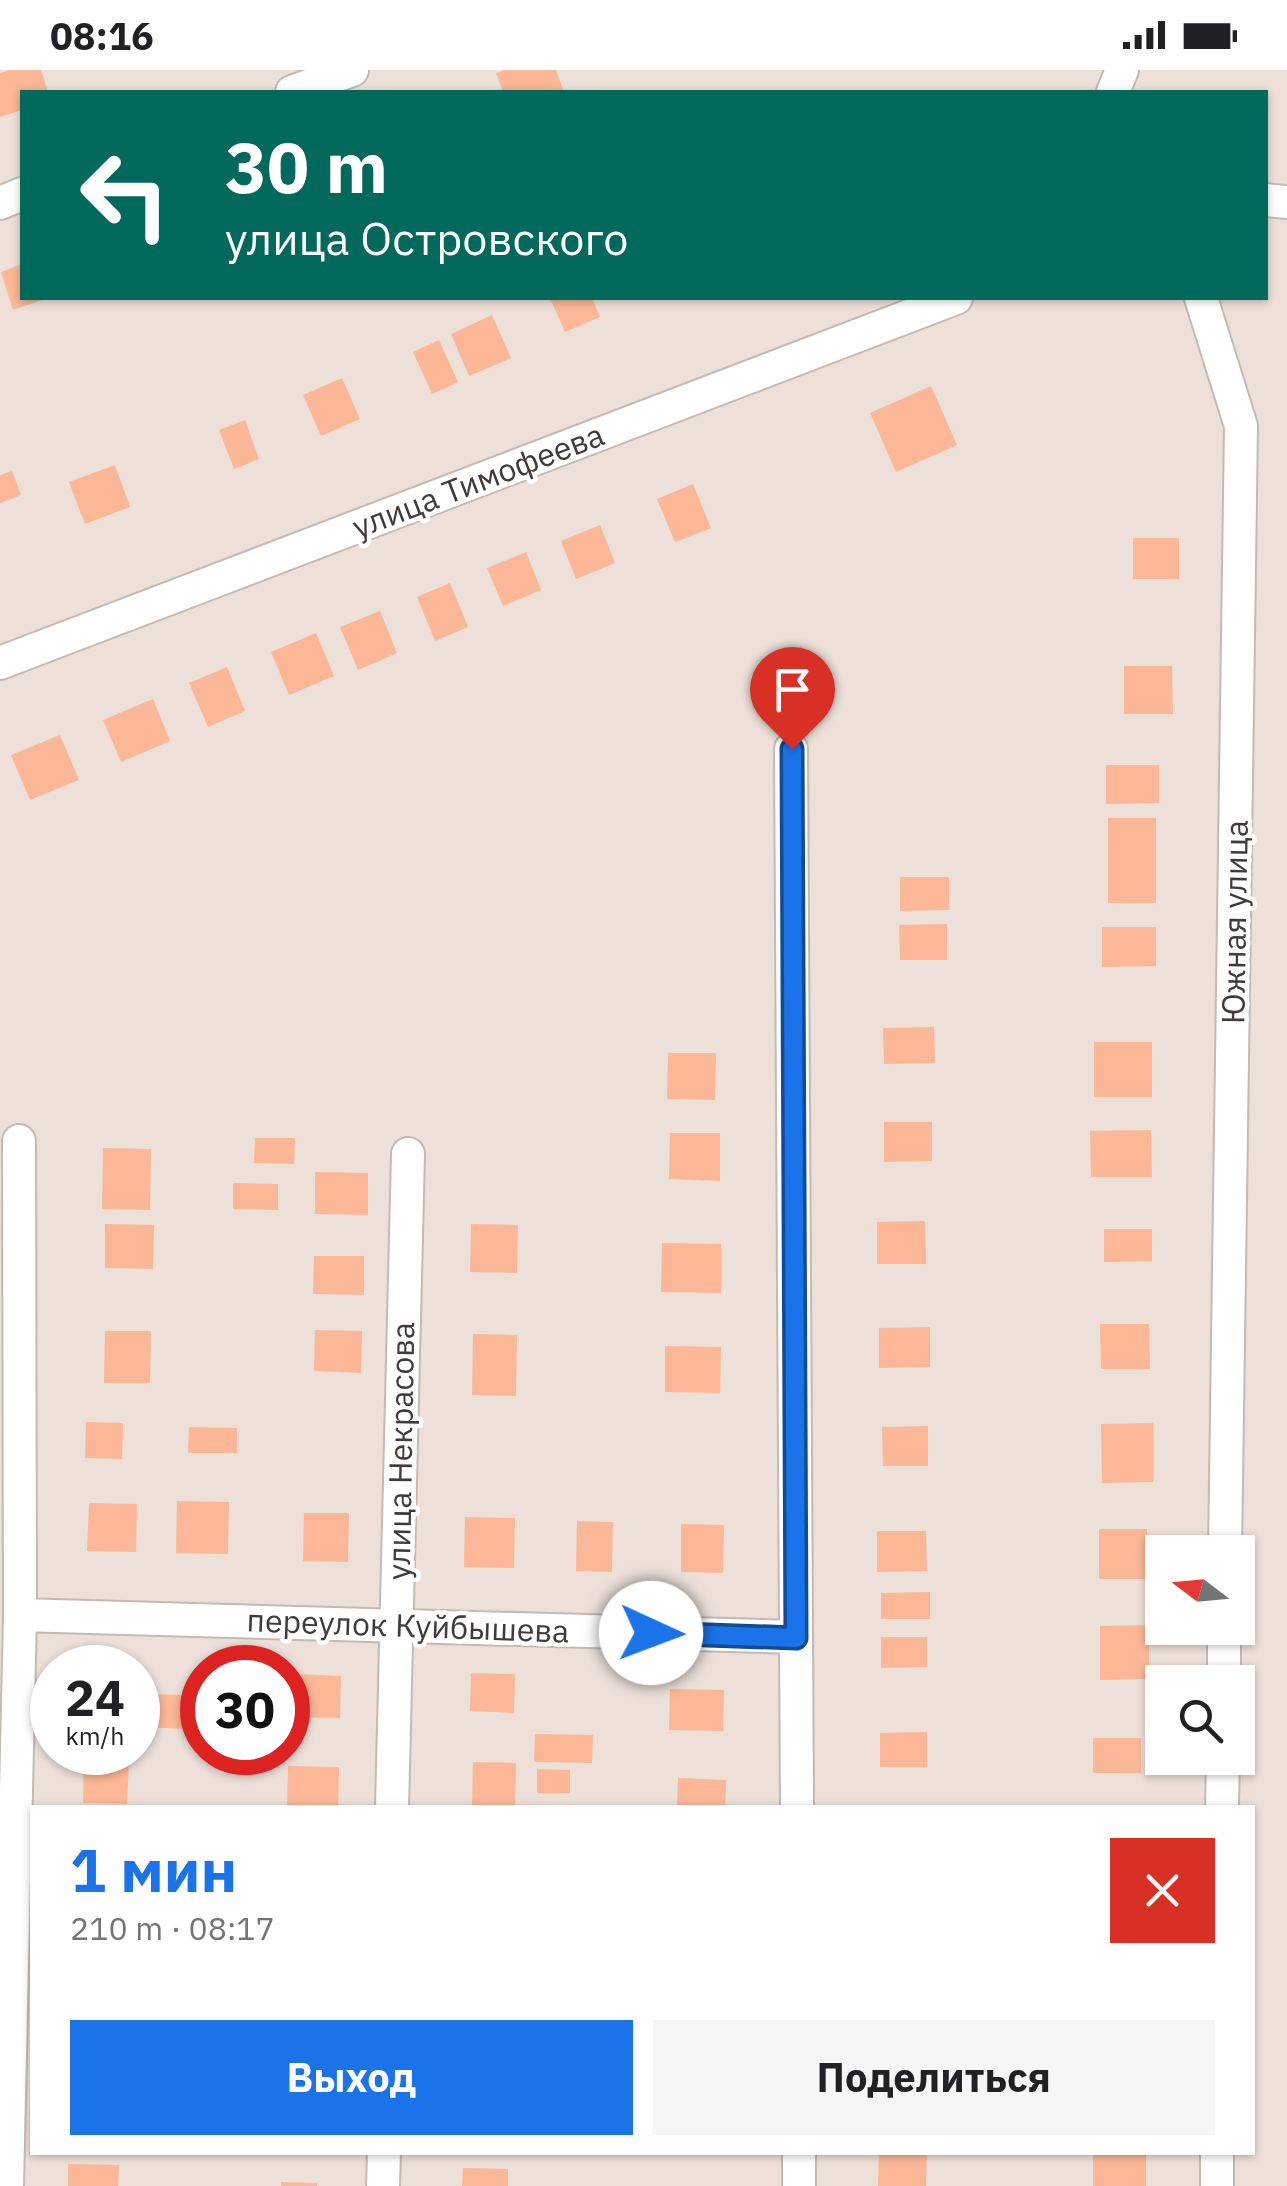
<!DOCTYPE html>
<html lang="ru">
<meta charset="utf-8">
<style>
body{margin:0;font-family:"IBM Plex Sans",sans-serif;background:#f6f6f6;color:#202124;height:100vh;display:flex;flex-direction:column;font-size:38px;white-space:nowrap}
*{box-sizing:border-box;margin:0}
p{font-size:32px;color:#757577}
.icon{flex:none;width:55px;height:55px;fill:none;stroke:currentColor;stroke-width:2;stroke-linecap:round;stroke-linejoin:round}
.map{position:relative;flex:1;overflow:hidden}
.side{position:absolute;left:30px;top:1735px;width:1225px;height:350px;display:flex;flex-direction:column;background:#fff;border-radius:0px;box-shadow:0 2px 8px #0004}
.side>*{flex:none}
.top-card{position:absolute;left:20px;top:20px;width:1248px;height:210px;border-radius:0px;box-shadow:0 2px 8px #0004;background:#00695c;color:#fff;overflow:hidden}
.needle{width:65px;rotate:286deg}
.fabs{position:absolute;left:1145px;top:1465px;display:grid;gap:20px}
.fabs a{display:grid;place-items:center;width:110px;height:110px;border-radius:0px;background:#fff;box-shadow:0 2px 8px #0004;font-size:50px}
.speed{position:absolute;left:30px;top:1575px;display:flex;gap:20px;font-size:50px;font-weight:700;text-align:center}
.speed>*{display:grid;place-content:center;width:130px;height:130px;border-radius:50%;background:#fff;box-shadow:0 2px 8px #0004;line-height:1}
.speed small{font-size:25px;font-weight:400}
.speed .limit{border:15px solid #d22;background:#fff;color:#111}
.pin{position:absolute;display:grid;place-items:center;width:85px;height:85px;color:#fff;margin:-102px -42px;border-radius:50% 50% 50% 0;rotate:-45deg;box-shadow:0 0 10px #0007}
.pin .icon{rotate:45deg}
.me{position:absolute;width:110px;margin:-55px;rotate:92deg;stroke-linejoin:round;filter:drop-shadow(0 0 8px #0008)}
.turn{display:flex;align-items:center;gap:35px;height:210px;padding:0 40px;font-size:45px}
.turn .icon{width:130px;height:130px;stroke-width:2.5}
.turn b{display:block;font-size:70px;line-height:85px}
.round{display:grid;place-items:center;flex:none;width:105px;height:105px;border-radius:0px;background:#f6f6f6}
.headline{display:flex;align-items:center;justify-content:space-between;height:170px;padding:0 40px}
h1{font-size:60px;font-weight:700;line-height:75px;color:#1a73e8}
.primary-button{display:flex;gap:20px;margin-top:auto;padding:20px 40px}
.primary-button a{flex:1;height:115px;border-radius:0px;background:#1a73e8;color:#fff;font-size:40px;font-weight:700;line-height:115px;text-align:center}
.primary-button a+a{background:#f6f6f6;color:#202124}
.status{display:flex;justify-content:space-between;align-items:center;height:70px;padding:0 50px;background:#fff;direction:ltr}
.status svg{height:28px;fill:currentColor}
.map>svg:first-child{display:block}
.building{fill:#fbb796}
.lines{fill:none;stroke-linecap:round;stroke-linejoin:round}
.street-casing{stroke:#c5b9b3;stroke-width:36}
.street{stroke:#fff;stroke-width:32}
.route-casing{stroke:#114b97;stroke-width:25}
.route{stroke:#1a73e8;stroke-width:18}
.labels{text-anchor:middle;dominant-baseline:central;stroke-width:9;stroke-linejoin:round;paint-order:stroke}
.street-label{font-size:32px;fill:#403b39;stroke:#fff}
</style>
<div class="status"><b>08:16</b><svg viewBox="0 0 49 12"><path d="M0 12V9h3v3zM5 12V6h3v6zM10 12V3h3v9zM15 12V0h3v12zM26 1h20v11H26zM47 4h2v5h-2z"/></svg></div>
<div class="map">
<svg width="1287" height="2116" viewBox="0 0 1287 2116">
<rect width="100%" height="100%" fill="#ece0d9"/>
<path class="building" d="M10,0h31l7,22h-26v18l-22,7v-44z
M504,0h52l8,22h-61l-7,-19z
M22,194v34h26l-35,12 -12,-38z
M550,228h42l8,19 -35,15z
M492,245l19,43 -42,18 -18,-42z
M439,270l19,42 -26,12 -19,-42z
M342,308l18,41 -39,17 -18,-41z
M931,316l26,59 -61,27 -26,-59z
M245,350l14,39 -25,10 -15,-39z
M115,395l15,42 -45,17 -16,-42z
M12,401l9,24 -21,8v-28z
M693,414l18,44 -36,14 -18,-43z
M600,455l15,38 -39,16 -15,-38z
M1133,468h46v41h-46z
M526,482l15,38 -38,16 -16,-38z
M450,513l18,44 -33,14 -18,-44z
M380,541l17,42 -39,17 -18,-43z
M316,563l18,43 -45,19 -18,-43z
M1124,596h48l1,48h-49z
M227,597l18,44 -37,16 -19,-44z
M153,629l17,42 -49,21 -18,-42z
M60,665l19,45 -49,20 -19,-45z
M1106,695h53v38l-53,1z
M1108,748h48v85h-48z
M900,807h49v33l-49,1z
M947,854v36h-47l-1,-35z
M1102,857h54v39l-54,1z
M934,957l1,36 -51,1 -1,-36z
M1094,972h58v55h-58z
M668,983h48l-1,47 -48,-1z
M884,1052h48v39l-48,1z
M1151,1060l1,47h-61l-1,-46z
M670,1063h50v48l-51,-2z
M255,1068h40l-1,26 -40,-1z
M103,1078l48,1 -1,61 -48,-1z
M315,1102l53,1v42l-53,-1z
M233,1113l45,1v26l-45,-1z
M925,1151l1,43h-49v-42z
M105,1154l49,1 -1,44 -48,-1z
M471,1154l47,1 -1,48 -47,-1z
M1104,1159h48v32l-48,1z
M662,1173l59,1v49l-60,-1z
M314,1186h50v39l-51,-1z
M1100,1254h49l1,45h-49z
M930,1257v40l-51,1v-40z
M315,1260l47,1 -1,42 -47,-2z
M105,1261h46l-1,52h-46z
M473,1264l44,1 -1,61 -44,-1z
M665,1276l56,1 -1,46 -55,-1z
M86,1352l37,1 -1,36 -37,-1z
M1153,1353v59l-51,1 -1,-59z
M928,1356v40h-45l-1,-39z
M189,1357l48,1v25h-49z
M177,1431l52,1 -1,52 -52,-1z
M89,1433l48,1 -1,48 -49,-1z
M304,1443h45l-1,49 -45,-1z
M465,1447l50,1 -1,50 -50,-1z
M577,1451l36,1 -1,50 -36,-1z
M681,1454l43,1 -1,48 -42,-1z
M1099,1459h48v50h-48z
M877,1461h49l1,40 -50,1z
M930,1522v27h-49v-26z
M1149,1555v54l-49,1v-54z
M881,1567h46v30l-46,1z
M79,1593l35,1v4h-35z
M471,1603l44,1 -1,39 -44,-2z
M295,1604l46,2 -1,42 -46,-1z
M670,1619l54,1 -1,41 -54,-1z
M138,1624l53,1 -1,34 -52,-2z
M927,1662v35h-47v-34z
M535,1664l58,1 -1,28 -58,-1z
M1093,1668h48v35h-48z
M84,1689l45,1 -2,44 -44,-1z
M473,1692l43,1 -1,44 -43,-1z
M288,1696l51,1 -1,41h-51z
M537,1699l33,1v23h-33z
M678,1708l48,2 -1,28h-48z
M879,2082h48l-1,34h-48z
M1093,2082h53v34h-53z
M68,2094l51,1 -1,21h-50z
M463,2098l45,1v17h-46z
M281,2112l36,1v3h-36z"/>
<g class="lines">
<defs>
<path id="street" d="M292,22l60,-22
M1113,22l9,-22
M1265,130l22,2
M0,133l22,-9
M1201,228l40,128 -16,1126
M0,593l956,-365
M791,679l6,1059
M20,1545l776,22
M1224,1612v-54
M392,1738l16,-654
M1222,1738l1,-50
M799,2082v34
M7,2116l13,-571 -1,-474
M383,2116l1,-34
M1217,2116v-34"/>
</defs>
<use href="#street" class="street-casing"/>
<use href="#street" class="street"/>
</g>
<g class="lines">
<defs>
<path id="route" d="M651,1563l145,5 -4,-889"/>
</defs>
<use href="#route" class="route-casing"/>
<use href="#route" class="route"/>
</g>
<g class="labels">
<g class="street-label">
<text transform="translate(478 410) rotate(-21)">улица Тимофеева</text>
<text transform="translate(1234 852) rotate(-89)">Южная улица</text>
<text transform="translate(400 1381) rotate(-89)">улица Некрасова</text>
<text transform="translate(408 1555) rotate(2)">переулок Куйбышева</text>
</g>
</g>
</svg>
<div class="fabs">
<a><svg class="needle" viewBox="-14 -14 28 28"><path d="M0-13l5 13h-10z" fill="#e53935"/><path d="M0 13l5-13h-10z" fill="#757577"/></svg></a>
<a><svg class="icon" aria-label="search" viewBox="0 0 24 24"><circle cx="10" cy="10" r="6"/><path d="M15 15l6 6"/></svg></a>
</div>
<div class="speed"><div>24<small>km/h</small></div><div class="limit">30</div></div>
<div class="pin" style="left:792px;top:679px;background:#d93025"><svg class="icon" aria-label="arrive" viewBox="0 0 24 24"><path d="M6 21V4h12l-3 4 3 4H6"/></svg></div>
<svg class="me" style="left:651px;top:1563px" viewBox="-20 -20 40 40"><circle r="19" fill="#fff"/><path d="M0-13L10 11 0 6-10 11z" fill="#1a73e8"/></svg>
<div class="top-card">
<div class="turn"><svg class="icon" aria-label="left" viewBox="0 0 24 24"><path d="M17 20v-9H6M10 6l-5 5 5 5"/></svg><div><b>30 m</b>улица Островского</div></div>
</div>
<section class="side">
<div class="headline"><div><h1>1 мин</h1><p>210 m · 08:17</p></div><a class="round" style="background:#d93025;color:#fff"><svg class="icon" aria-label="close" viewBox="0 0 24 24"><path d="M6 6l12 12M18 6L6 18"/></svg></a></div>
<div class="primary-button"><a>Выход</a><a>Поделиться</a></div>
</section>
</div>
